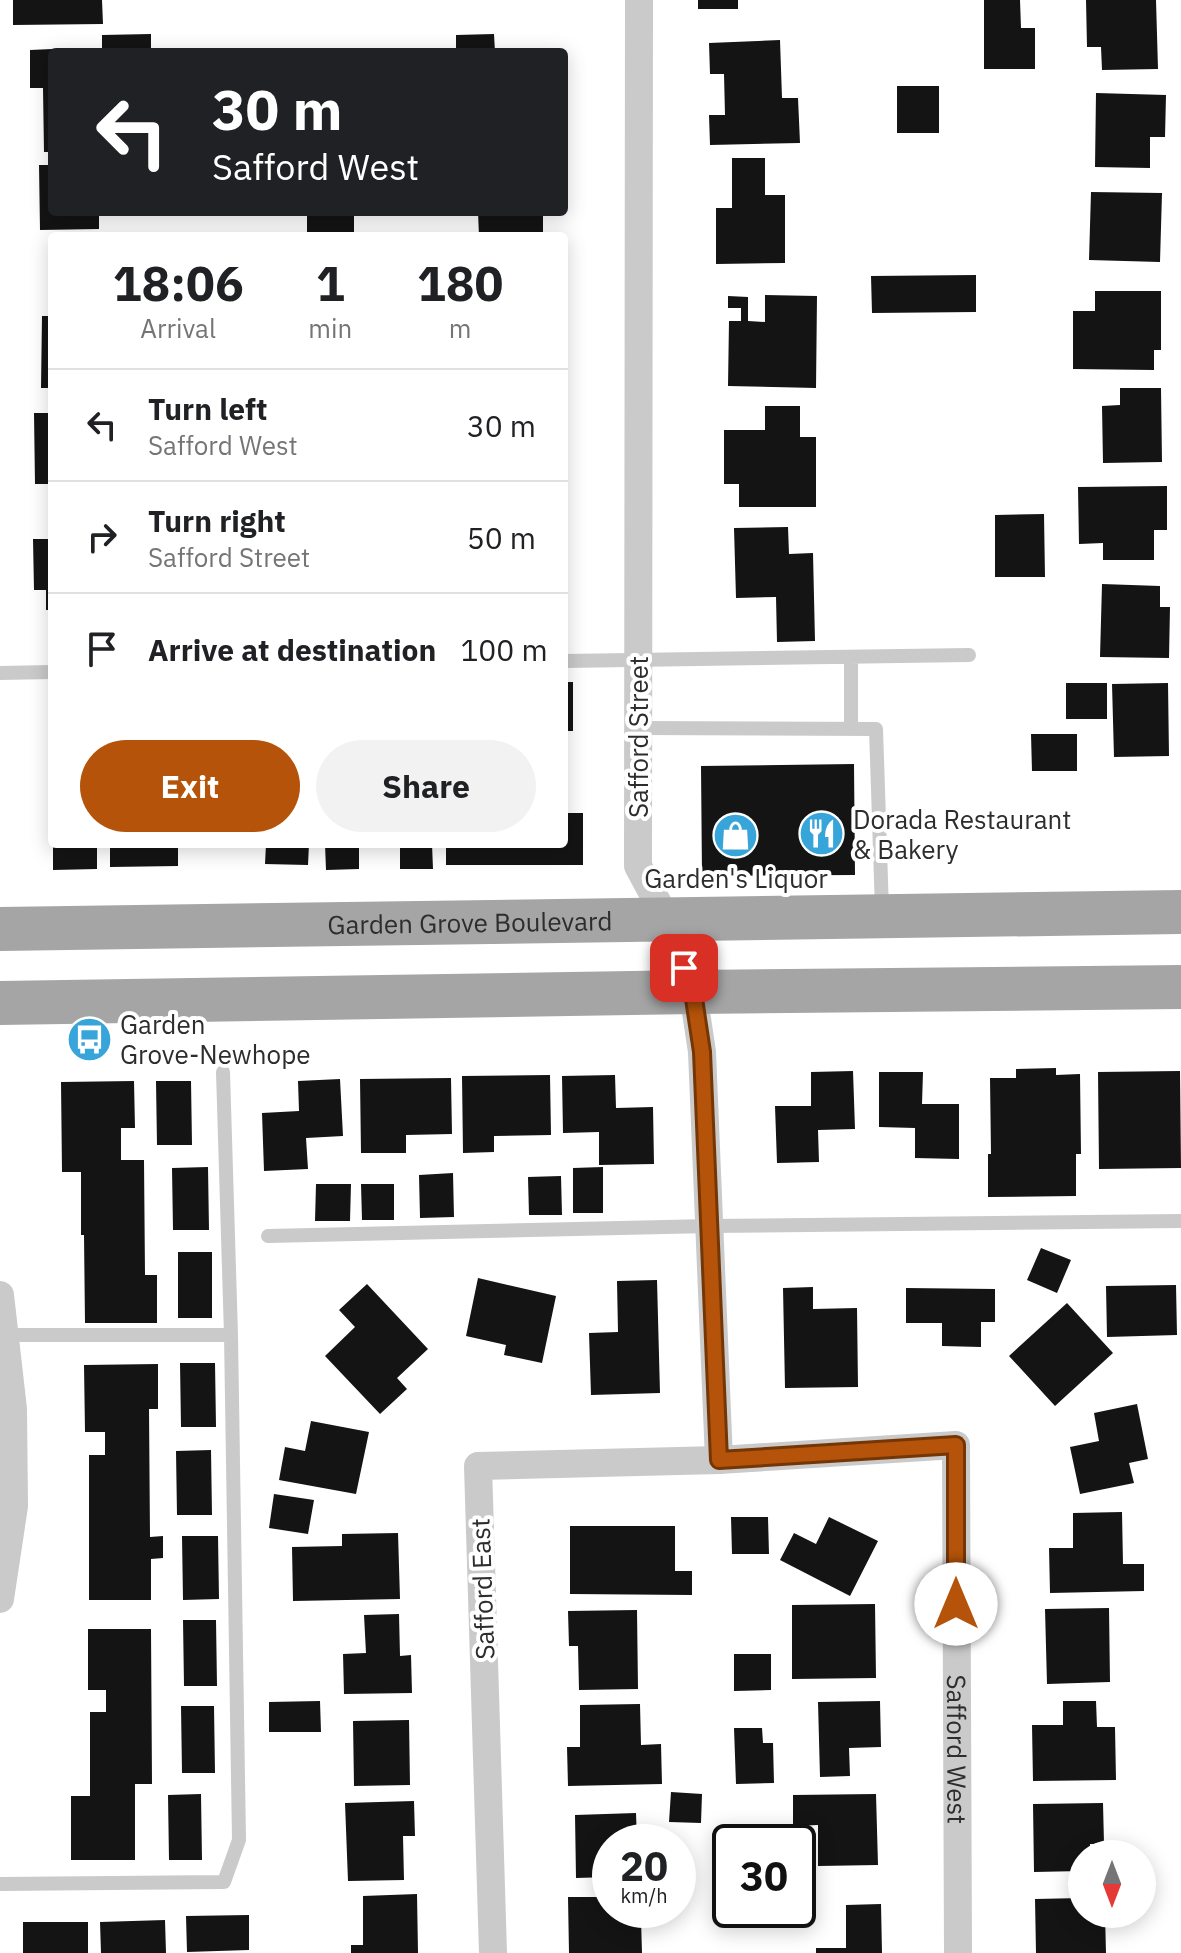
<!DOCTYPE html>
<style>
body{margin:0;font-family:"IBM Plex Sans",sans-serif;background:#f2f2f2;color:#202124;height:100vh;display:flex;flex-direction:column;font-size:30px;white-space:nowrap}
*{box-sizing:border-box;margin:0}
p{font-size:26px;color:#757577}
.icon{flex:none;width:44px;height:44px;fill:none;stroke:currentColor;stroke-width:2;stroke-linecap:round;stroke-linejoin:round}
.map{position:relative;flex:1;overflow:hidden}
.side{position:absolute;left:48px;top:232px;width:520px;height:616px;display:flex;flex-direction:column;background:#fff;border-radius:8px;box-shadow:0 4px 20px #0003}
.side>*{flex:none}
.top-card{position:absolute;left:48px;top:48px;width:520px;height:168px;border-radius:8px;box-shadow:0 4px 20px #0003;background:#202124;color:#fff;overflow:hidden}
.needle{width:52px;rotate:180deg}
.tools{position:absolute;left:1068px;top:1840px;display:grid;gap:16px}
.tools a{display:grid;place-items:center;width:88px;height:88px;border-radius:50%;background:#fff;box-shadow:0 4px 20px #0003;font-size:40px}
.speed{position:absolute;left:592px;top:1824px;display:flex;gap:16px;font-size:40px;font-weight:700;text-align:center}
.speed>*{display:grid;place-content:center;width:104px;height:104px;border-radius:50%;background:#fff;box-shadow:0 4px 20px #0003;line-height:1}
.speed small{font-size:20px;font-weight:400}
.speed .limit{border:4px solid #111;border-radius:12px;background:#fff;color:#111}
.pin{position:absolute;display:grid;place-items:center;width:68px;height:68px;color:#fff;margin:-34px;border-radius:16px;box-shadow:0 4px 12px #0006}
.me{position:absolute;width:88px;margin:-44px;rotate:0deg;stroke-linejoin:round;filter:drop-shadow(0 0 6px #0008)}
.turn{display:flex;align-items:center;gap:28px;height:168px;padding:0 32px;font-size:36px}
.turn .icon{width:104px;height:104px;stroke-width:2.5}
.turn b{display:block;font-size:56px;line-height:68px}
.eta{display:flex;justify-content:space-evenly;align-items:center;height:136px;text-align:center}
.eta b{font-size:48px;font-weight:800;line-height:56px}
.primary-button{display:flex;gap:16px;margin-top:auto;padding:16px 32px}
.primary-button a{flex:1;height:92px;border-radius:48px;background:#b45309;color:#fff;font-size:32px;font-weight:800;line-height:92px;text-align:center}
.primary-button a+a{background:#f2f2f2;color:#202124}
ul{padding:0;list-style:none}
li{display:flex;align-items:center;gap:24px;height:112px;padding:0 32px;border-top:2px solid #e0e0e0}
li div{flex:1}
li b{display:block;font-size:30px}
li em{font-style:normal}
.map>svg:first-child{display:block}
.building{fill:#141414}
.lines{fill:none;stroke-linecap:round;stroke-linejoin:round}
.service{stroke:#cacaca;stroke-width:14}
.minor{stroke:#cacaca;stroke-width:28}
.primary{stroke:#a5a5a5;stroke-width:44}
.route-casing{stroke:#753606;stroke-width:20}
.route{stroke:#b45309;stroke-width:14}
.labels{text-anchor:middle;dominant-baseline:central;stroke-width:8;stroke-linejoin:round;paint-order:stroke}
.street-label{font-size:26px;fill:#2d2d2d;stroke:#fff}
.poi-label{font-size:26px;fill:#2d2d2d;stroke:#fff;text-anchor:start}
</style>
<div class="map">
<svg width="1181" height="1953" viewBox="0 0 1181 1953">
<rect width="100%" height="100%" fill="#fff"/>
<path class="building" d="M13,0h89l1,24 -90,1z
M698,0h40v9h-40z
M984,0h36l1,28h14v41h-51z
M1086,0h70l2,69 -56,1 -1,-23h-14z
M151,34v18h-70v-3h21v-14z
M494,34l1,18h-39v-17z
M780,40l2,58h16l2,45 -90,2 -1,-30h16l-1,-41h-14l-1,-31z
M52,49v103h-8l-1,-64h-13v-38z
M897,86h42v47h-42z
M1096,93l70,2 -1,42h-15v31l-55,-1z
M732,158h33v37h20v68l-69,1v-56h16z
M39,165h13v47h47v17l-59,1z
M1091,192l71,1 -2,69 -71,-2z
M307,212h47v24h-47z
M478,212h65v24h-64z
M976,275v37l-104,1 -1,-37z
M1095,291h66v59h-7v20l-81,-1v-58h22z
M765,295l52,1 -1,92 -88,-2 1,-65h12v-13h-13v-12l20,1v24l17,1z
M42,316h10v72h-11z
M1120,388h41l1,74 -59,1 -1,-57 18,-1z
M765,406h35v31h16v70h-77v-23h-15v-54h41z
M34,413h18v71h-17z
M1167,486v44h-13v30h-51v-17l-24,1 -1,-57z
M1044,514l1,63h-50v-62z
M788,527l1,27 24,-1 2,88 -38,1 -1,-45 -40,1 -2,-70z
M33,539h19v71h-6v-20h-12z
M1102,584l58,2v21h10l-1,51 -69,-1z
M564,682h9v49h-9z
M1066,683h41v36h-41z
M1168,683l1,73 -55,1 -2,-73z
M1031,734h46v37h-45z
M854,764l1,111 -153,1 -1,-110z
M564,813h19v52h-137v-21h118z
M53,844h44v25l-44,1z
M110,844h68v22l-68,1z
M266,844h43l-1,21 -43,-1z
M325,844h34v25l-33,1z
M400,844h32l1,25h-33z
M1056,1068v7l24,-1 1,80h-5v42l-88,1v-43h3l-1,-76h26v-9z
M853,1071l2,58 -37,1 1,32 -42,1 -2,-57h36v-34z
M1180,1071l1,97 -82,1 -1,-97z
M879,1072h44l-1,32h37v55l-44,-1v-30l-36,-1z
M550,1075l1,60 -57,1v16l-31,1 -1,-77z
M615,1075l1,33 37,-1 1,57 -55,1v-33l-36,1 -1,-57z
M451,1078l1,56 -46,1v18h-45l-1,-74z
M340,1079l3,57 -37,2 2,31 -44,2 -2,-58 37,-2 -1,-30z
M134,1081l1,47h-14v32h23l1,115h12v48h-72l-1,-88h-3v-63h-19l-1,-90z
M156,1081h35l1,64h-35z
M208,1167l1,63h-36l-1,-62z
M603,1167v46h-30v-45z
M453,1173l1,44 -34,1 -1,-43z
M561,1176l1,39h-33l-1,-38z
M316,1184h35l-1,37h-35z
M361,1184h33v36h-32z
M1041,1248l30,12 -14,33 -30,-13z
M178,1252h34v66h-34z
M478,1278l78,18 -14,67 -38,-8 2,-10 -40,-9z
M657,1280l3,113 -69,2 -2,-62 29,-1 -1,-51z
M367,1284l61,65 -31,29 10,11 -27,25 -55,-58 30,-29 -16,-17z
M1176,1285l1,50 -70,2 -1,-51z
M813,1287v22l44,-1 1,79 -73,1 -2,-100z
M906,1288l89,1v33h-14v25l-39,-1v-23h-36z
M1067,1303l46,50 -58,53 -46,-50z
M180,1363h35l1,64h-35z
M158,1364v45h-9l1,128 13,-1v22l-12,1v41h-62v-145h16v-23h-20l-1,-67z
M1137,1404l11,55 -19,4 5,20 -54,11 -10,-47 29,-6 -5,-28z
M311,1421l58,11 -13,62 -77,-14 6,-33 20,4z
M211,1450l1,65h-35l-1,-64z
M274,1494l40,6 -6,34 -39,-6z
M1122,1512l1,52h21v27l-94,2 -1,-45h24v-35z
M731,1517h37l1,37h-37z
M829,1517l49,24 -28,55 -70,-36 14,-27 22,11z
M570,1526h105v45h17v24l-122,-1z
M398,1533l2,66 -107,2 -1,-54 50,-1v-12z
M182,1536h36l1,63 -36,1z
M875,1604l1,74 -84,1v-74z
M1109,1608l1,74 -63,2 -2,-75z
M637,1610l1,79 -59,1 -1,-44h-9l-1,-35z
M399,1614l1,42 11,-1 1,38 -68,1 -1,-40 23,-1 -2,-38z
M183,1620h33l1,66h-33z
M88,1629h63l1,155h-17v76h-64v-64h19v-84h16v-22h-18z
M734,1654h37v36l-37,1z
M320,1701l1,31h-52v-30z
M880,1701l1,46 -32,1 1,28 -30,1 -2,-75z
M1063,1701h33l1,26h18l1,53 -83,1 -1,-56h31z
M640,1704l1,41 20,-1 1,40 -94,2 -1,-39h13v-42z
M181,1706h33l1,67h-33z
M409,1720l1,65 -56,1 -1,-65z
M734,1728h28l1,15h10l1,40 -38,1z
M671,1792l31,2 -1,29 -32,-1z
M201,1794l1,66h-33l-1,-65z
M876,1794l2,71 -60,1v-41l-25,1v-31z
M414,1801l1,35h-12l1,44 -56,1 -3,-78z
M1103,1803l1,41h-14v10h-8v17l-48,1 -1,-68z
M636,1813l1,29h-27v35l-34,1 -1,-63z
M417,1894l1,59h-67v-8h12v-49z
M568,1897h42v13h55v9h-24l1,34h-73z
M1082,1898v16h23l1,39h-70l-1,-54z
M881,1904l1,49h-66v-5h30v-43z
M249,1915v35l-62,2 -1,-36z
M165,1920l1,33h-65l-1,-31z
M23,1922h65v31h-65z"/>
<g class="lines">
<path class="service" d="M851,657v72
M564,661l405,-6
M0,673l52,-1
M638,728l238,1 6,181
M268,1236l442,-10 471,-5
M4,1335h227
M0,1884l224,-2 15,-42 -8,-505 -8,-263"/>
<g class="minor">
<path d="M639,0l-1,866 29,54 26,72 9,60 17,408"/>
<path d="M0,1295l13,114 1,97 -14,93"/>
<path id="s1" d="M493,1953l-15,-487 241,-6 237,-15 2,508"/>
</g>
<g class="primary">
<path id="s2" d="M0,929l1181,-17"/>
<path d="M0,1003l693,-11 488,-5"/>
</g>
</g>
<g class="lines">
<defs>
<path id="route" d="M684,968l9,24 9,60 17,408 237,-15v159"/>
</defs>
<use href="#route" class="route-casing"/>
<use href="#route" class="route"/>
</g>
<defs>
<symbol id="restaurant-disc" viewBox="-11 -11 22 22"><circle r="9.5" fill="#38a5da" stroke="#fff"/><path d="M-5-6h1v4h1v-4h1v4h1v-4h1v5L-1.5 .5V6h-2V.5L-5-1ZM5-6V6H3V1.5H1.5Q1.5-4 5-6Z" fill="#fff"/></symbol>
<symbol id="shop-disc" viewBox="-11 -11 22 22"><circle r="9.5" fill="#38a5da" stroke="#fff"/><path d="M-5-2.5h2.3a2.7 3.5 0 0 1 5.4 0H5L5.5 6h-11ZM-1.5-2.5h3a1.5 2.3 0 0 0-3 0Z" fill="#fff"/></symbol>
<symbol id="bus-disc" viewBox="-11 -11 22 22"><circle r="9.5" fill="#38a5da" stroke="#fff"/><path d="M-5-6H5V4H4V6H2V4H-2V6H-4V4H-5ZM-3.5-4V0h7V-4ZM-3.5 1.2v1.5H-2V1.2ZM2 1.2v1.5H3.5V1.2Z" fill="#fff"/></symbol>
</defs>
<g fill-rule="evenodd">
<use href="#restaurant-disc" x="796" y="808" width="51" height="51"/>
<use href="#shop-disc" x="710" y="810" width="51" height="51"/>
<use href="#bus-disc" x="64" y="1014" width="51" height="51"/>
</g>
<g class="labels">
<g class="street-label">
<text transform="translate(638 737) rotate(-90)">Safford Street</text>
<text stroke="none"><textPath href="#s2" startOffset="470">Garden Grove Boulevard</textPath></text>
<text transform="translate(482 1589) rotate(-92)">Safford East</text>
<text stroke="none"><textPath href="#s1" startOffset="1270">Safford West</textPath></text>
</g>
<g class="poi-label">
<text x="853" y="819">Dorada Restaurant<tspan x="853" dy="30">&amp; Bakery</tspan></text>
<text x="736" y="878" text-anchor="middle">Garden's Liquor</text>
<text x="120" y="1024">Garden<tspan x="120" dy="30">Grove-Newhope</tspan></text>
</g>
</g>
</svg>
<div class="tools">
<a><svg class="needle" viewBox="-14 -14 28 28"><path d="M0-13l5 13h-10z" fill="#e53935"/><path d="M0 13l5-13h-10z" fill="#757577"/></svg></a>
</div>
<div class="speed"><div>20<small>km/h</small></div><div class="limit">30</div></div>
<div class="pin" style="left:684px;top:968px;background:#d93025"><svg class="icon" aria-label="arrive" viewBox="0 0 24 24"><path d="M6 21V4h12l-3 4 3 4H6"/></svg></div>
<svg class="me" style="left:956px;top:1604px" viewBox="-20 -20 40 40"><circle r="19" fill="#fff"/><path d="M0-13L10 11 0 6-10 11z" fill="#b45309"/></svg>
<div class="top-card">
<div class="turn"><svg class="icon" aria-label="left" viewBox="0 0 24 24"><path d="M17 20v-9H6M10 6l-5 5 5 5"/></svg><div><b>30 m</b>Safford West</div></div>
</div>
<section class="side">
<div class="eta">
<div><b>18:06</b><p>Arrival</p></div>
<div><b>1</b><p>min</p></div>
<div><b>180</b><p>m</p></div>
</div>
<ul>
<li><svg class="icon" aria-label="left" viewBox="0 0 24 24"><path d="M17 20v-9H6M10 6l-5 5 5 5"/></svg><div><b>Turn left</b><p>Safford West</p></div><em>30 m</em></li>
<li><svg class="icon" aria-label="right" viewBox="0 0 24 24"><path d="M7 20v-9h11M14 6l5 5-5 5"/></svg><div><b>Turn right</b><p>Safford Street</p></div><em>50 m</em></li>
<li><svg class="icon" aria-label="arrive" viewBox="0 0 24 24"><path d="M6 21V4h12l-3 4 3 4H6"/></svg><div><b>Arrive at destination</b></div><em>100 m</em></li>
</ul>
<div class="primary-button"><a>Exit</a><a>Share</a></div>
</section>
</div>
